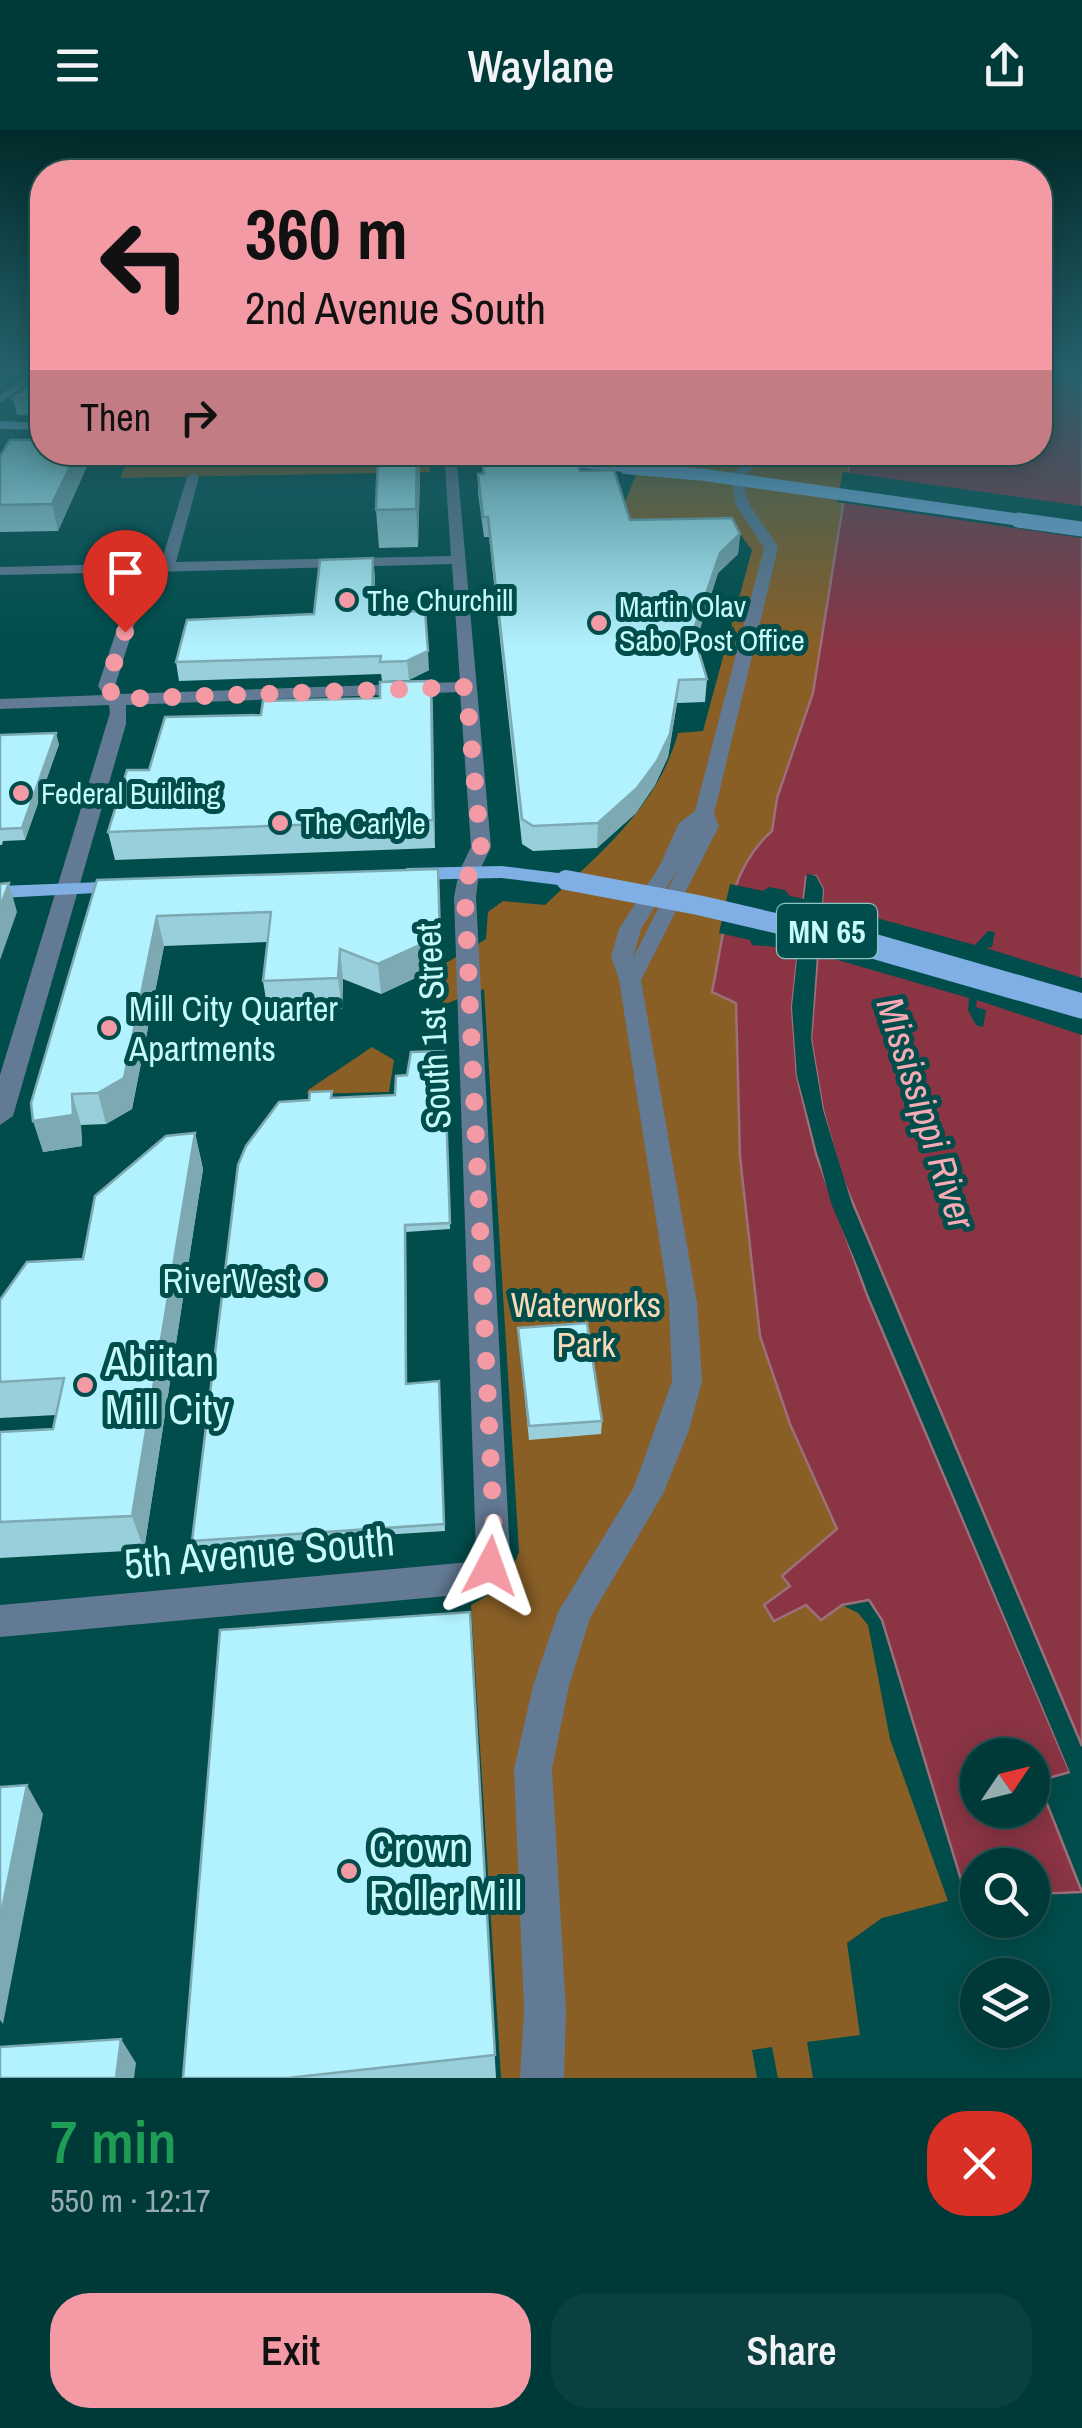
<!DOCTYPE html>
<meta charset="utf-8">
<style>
body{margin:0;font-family:"Archivo Narrow",sans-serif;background:#0a4140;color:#f1f3f6;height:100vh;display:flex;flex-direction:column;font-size:38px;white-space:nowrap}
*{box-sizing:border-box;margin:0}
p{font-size:32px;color:#95adae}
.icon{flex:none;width:55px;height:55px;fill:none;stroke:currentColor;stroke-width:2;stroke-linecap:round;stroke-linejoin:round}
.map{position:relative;height:1948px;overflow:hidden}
.panel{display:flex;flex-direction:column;background:#003a38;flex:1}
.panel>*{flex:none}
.top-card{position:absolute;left:30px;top:30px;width:1022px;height:305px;border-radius:40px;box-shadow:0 5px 25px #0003,0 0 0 2px #225453;background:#f49aa5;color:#111;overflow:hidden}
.needle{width:65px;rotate:55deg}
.controls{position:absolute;left:960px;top:1608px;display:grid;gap:20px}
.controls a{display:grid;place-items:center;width:90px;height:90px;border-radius:50%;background:#003a38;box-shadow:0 5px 25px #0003,0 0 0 2px #225453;font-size:50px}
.pin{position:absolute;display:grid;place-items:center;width:85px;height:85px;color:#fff;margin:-102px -42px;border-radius:50% 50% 50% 0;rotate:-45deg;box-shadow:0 0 10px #0007}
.pin .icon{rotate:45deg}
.me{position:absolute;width:110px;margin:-55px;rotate:4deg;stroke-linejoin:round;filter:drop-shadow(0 0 8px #0008)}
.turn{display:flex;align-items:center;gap:35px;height:210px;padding:0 50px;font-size:45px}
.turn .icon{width:130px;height:130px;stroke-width:2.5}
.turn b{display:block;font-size:70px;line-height:85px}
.then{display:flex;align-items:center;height:95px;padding:0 50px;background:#0003;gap:20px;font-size:38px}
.round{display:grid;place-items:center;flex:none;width:105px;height:105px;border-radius:40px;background:#0a4140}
.head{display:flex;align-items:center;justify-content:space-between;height:170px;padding:0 50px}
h1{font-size:60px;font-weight:600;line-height:75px;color:#1e9e55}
.primary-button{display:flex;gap:20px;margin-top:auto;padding:20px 50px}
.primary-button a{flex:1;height:115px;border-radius:40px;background:#f49aa5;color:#111;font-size:40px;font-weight:600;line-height:115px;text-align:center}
.primary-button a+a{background:#0a4140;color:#f1f3f6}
header{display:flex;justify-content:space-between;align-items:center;height:130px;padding:0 50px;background:#003a38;font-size:45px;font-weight:600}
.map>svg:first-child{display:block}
.green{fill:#895f26}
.water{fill:#8a3444;stroke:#9c707a;stroke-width:2.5;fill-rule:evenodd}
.pier{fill:#004d4b}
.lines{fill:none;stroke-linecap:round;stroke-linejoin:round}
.minor{fill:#637a94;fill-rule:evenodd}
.major{fill:#7fafe4;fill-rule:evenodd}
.major-bridge-far3{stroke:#7fafe4;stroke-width:12}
.major-bridge-far2{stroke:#7fafe4;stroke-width:15}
.major-bridge-far1{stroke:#7fafe4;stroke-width:20}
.major-bridge{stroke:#7fafe4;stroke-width:25}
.wall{fill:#99cfda}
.shaded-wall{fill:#7da9b2}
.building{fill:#b2f1fe;stroke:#7da9b2;stroke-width:2.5}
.route{stroke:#f49aa5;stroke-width:18;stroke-dasharray:0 32.4}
.poi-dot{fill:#f49aa5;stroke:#004d4b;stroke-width:4}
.labels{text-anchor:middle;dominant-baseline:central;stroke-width:10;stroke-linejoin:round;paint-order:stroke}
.far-poi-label{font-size:30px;fill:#c5fbf8;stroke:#004d4b;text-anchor:start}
.shield{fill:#004d4b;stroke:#8ac7c4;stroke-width:2.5}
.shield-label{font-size:32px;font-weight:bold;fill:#c5fbf8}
.poi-label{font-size:35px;fill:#c5fbf8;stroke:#004d4b;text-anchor:start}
.street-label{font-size:35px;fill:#c5fbf8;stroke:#004d4b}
.park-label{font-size:35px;fill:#f8d9b5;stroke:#004d4b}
.water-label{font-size:38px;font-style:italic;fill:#f6abb4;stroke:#004d4b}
.near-poi-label{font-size:42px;fill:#c5fbf8;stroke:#004d4b;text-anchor:start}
.near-street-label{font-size:42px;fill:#c5fbf8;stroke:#004d4b}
</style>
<header><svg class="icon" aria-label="menu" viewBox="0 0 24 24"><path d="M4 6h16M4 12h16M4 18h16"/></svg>Waylane<svg class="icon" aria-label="share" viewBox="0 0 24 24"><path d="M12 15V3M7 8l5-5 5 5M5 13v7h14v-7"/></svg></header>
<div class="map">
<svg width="1082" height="1948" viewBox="0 0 1082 1948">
<rect width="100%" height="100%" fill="#004d4b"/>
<path class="green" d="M131,322l213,1 85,7 1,12 -310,6z
M645,323h200l4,14 -36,226 -36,105 -5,33c-47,40 -48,103 -60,160l24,11 4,155 20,179 30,88 47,105 -55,48 39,42 21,-14 16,8 10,12 22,114 58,162 -66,17 -35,25 13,92 -53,7 6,36h-35l-6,-31 -20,3 5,28h-256l-30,-473c25,-13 38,-26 48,-53l-35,-563 -41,16 -2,-39 45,-27 2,-27 15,-11 42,4c54,-51 113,-98 133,-172l25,-2 49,-181 -12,-16 -109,3 -7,-33z
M372,917l22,13 -5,32 -82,2 1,-4z"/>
<path class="water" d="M1040,244h42v1372l-241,-571 -18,-65 -12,-71 12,-150 -7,-13 -10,1 -14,130 5,69 19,78 51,141 203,477 -32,9 44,111 -49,2 -1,-29h-54l-1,30 -11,1 -84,-276 -13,-20 -27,5 -21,15 -15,-15 -32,16 -10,-16 26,-19 -8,-10 55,-47 -47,-105 -30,-88 -20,-179 -4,-154 -24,-11c12,-57 15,-122 60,-161l5,-33 36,-105 36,-226 -4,-14 195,-1zM978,1625h54v55h-54z"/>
<path class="pier" d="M843,342l239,34v32l-245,-36z
M807,744l9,2 7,13 -1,14 153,42 13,-14 7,1 -3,15 -6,1 96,30v57l-105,-35 -1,7 10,3 -3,17 -7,-2 -8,-15 1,-12 -152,-44 -6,85 12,71 31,101 228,540 -5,-3 -241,-572 -18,-65 -11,-71 11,-150 -7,-10 -14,127 5,68 19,78 29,87 224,530 -2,7 -241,-574 -34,-127 -5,-69 6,-58 -46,-4 -2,-5 -31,-7 11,-49 33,7 6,-4 16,3 5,6 14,3z"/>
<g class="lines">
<path class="minor" d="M444,322h12l35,395 -12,25 -3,25 34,659 -18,32 -12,5 -480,44v-32l470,-43 6,-9 -22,-656 5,-25 12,-25 -11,-155 -334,13v19l-113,392 -13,9v-50l110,-362 -1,-8 -109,4v-10l104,-4 -6,-9 38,-114 -136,3v-8l161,-4 26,-86 6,-4 6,4 -23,85 275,-6zM452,434l8,118 -339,12 -6,-8 36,-114z
M758,322h15l-30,24c-1,30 23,47 35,72l-64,266 5,12 -78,154 56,323 5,78 -13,49 -26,64 -73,124 -21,68 -17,83 14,241 -2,68h-44l4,-68 -10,-241 19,-83 25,-74 76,-125 38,-106 -3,-78 -50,-324 -8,-22 8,-28 40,-62 20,-44 16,-12 69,-263 -28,-43 -5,-30zM677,741l-44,87 8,-29z"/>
<path class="major" d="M31,244h11l-42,29v-8z
M0,291l42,2v7l-42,-1z
M391,322h67l167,12 6,4 -6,4z
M501,736l65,8 10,6 -10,6 -65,-8 -94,2 -10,-6 10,-6z
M127,751l7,2 3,4 -3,4 -134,7v-12z"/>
<path class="major-bridge-far3" d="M625,338l80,7 330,47"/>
<path class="major-bridge-far2" d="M1018,390l64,9"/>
<path class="major-bridge-far1" d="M566,750l132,25 163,38"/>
<path class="major-bridge" d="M852,810l230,66"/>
</g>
<path class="wall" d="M42,247v39l-25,-1 -4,-17z
M42,322h44l2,12 -30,67 -58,1v-76z
M378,322h40l2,24 -2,71 -39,1 -3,-38z
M482,328l98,13 50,49 110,14 -2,20 -20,19 -22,68 11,38 -2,23 -28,1 -9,54 -13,28 -19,28 -39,35 -64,3 -11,-7 -33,-307h-5l-6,-44v-19h4z
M375,446l-1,36 55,58 -20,10 -27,1 -1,-7 -202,7 -3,-19 138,-48z
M431,551l4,167 -320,12 -7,-28 41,-62 112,-55 119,-17z
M0,605l59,9 -34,96 -22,1 -1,4h-2z
M97,750l342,18 2,68 -60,28 -38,-15 -1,30 -74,3 -5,-31 5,-39 -104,4 -32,163 -26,15 -25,1 1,21 -39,6z
M444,921l6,178 -44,3 1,152 32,-3 6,150 -251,16 -2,-6 140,-443 63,-3 12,-20z
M195,1003l8,36 -59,381 -144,8v-126l53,-3 3,-14 -56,3v-118l83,-41z
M518,1198l84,93 -1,13 -72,6z
M470,1482l26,466h-313z"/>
<path class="shaded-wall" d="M77,322h9l2,12 -30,67 -6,-27z
M417,322l3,24 -2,71 -2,-38z
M740,404l-2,20 -20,19 -26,81 1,-22 27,-79z
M373,428l2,18 -2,54 -1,-18z
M428,521l1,19 -20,10 -2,-19z
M679,550l-2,23 -9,54 -13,28 -19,28 -39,35 1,-25z
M431,551l2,26 2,141 -2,-28z
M56,603l3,11 -34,96 -3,-12z
M438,739l3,97 -60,28 -3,-30z
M9,753l8,29 -17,48v-53z
M157,786l7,30 -32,163 -26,15 -8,-31z
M340,819l3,30 -1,30 -4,-31z
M72,964l9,31 1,21 -39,6 -10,-31z
M195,1003l8,36 -59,381 -12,-34z
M27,1655l16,29 -40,210 -3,-4v-101z
M121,1909l15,24 -2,15h-18z"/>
<path class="building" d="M42,247v22l-29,-1z
M10,310h32v12h35l-25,52 -52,1v-49z
M378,322h39l-1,57 -40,1z
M482,328h94l4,13 34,-1 16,50 102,-2 8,16 -20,19 -27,79 14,47 -28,1 -9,54 -13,27 -20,27 -39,35 -65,3 -11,-7 -34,-302h-5l-5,-43h6z
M373,428l-1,54 53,-1 3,40 -21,10 -27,1 1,-6 -205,6 11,-42 127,-6 6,-54z
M431,551l2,139 -325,12 19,-62h22l16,-53 96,-2 2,-14 117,-3v-16z
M56,603l-34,95 -22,1v-94z
M438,739l2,67 -62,28 -38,-15 -2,29 -75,3 8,-69 -114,4 -33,162 -26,15 -26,1 1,21 -40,6 -2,-18 66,-223z
M9,753l-9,24v-23z
M444,921l6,172 -45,2 1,159 33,-3 5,143 -252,17 46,-376 8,-19 33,-44 30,-2 1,-8 22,-1 -1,7 64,-3 1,-19 11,-1 4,-23z
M195,1003l-63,383 -132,6v-90l53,-3 11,-51 -64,4v-82l27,-38 56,-3 12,-63 71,-60z
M587,1193l15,98 -73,5 -11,-98z
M470,1482l25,443 -207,23h-105l37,-448z
M27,1655l-27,134v-132z
M121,1909l-5,39h-116v-31z"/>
<linearGradient id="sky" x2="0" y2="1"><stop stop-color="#002a29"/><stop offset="0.47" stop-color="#26626c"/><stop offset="1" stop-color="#26626c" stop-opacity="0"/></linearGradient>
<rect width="1082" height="516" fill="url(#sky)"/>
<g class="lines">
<path class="route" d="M125,502l-19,54 11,13 349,-12 15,161 -12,24 -4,26 29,636 -4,32"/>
</g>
<g class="poi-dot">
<circle cx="347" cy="470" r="10"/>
<circle cx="599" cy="493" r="10"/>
<circle cx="21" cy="663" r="10"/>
<circle cx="280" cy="693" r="10"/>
<circle cx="109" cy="898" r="10"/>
<circle cx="316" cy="1150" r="10"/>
<circle cx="85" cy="1255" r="10"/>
<circle cx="349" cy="1741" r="10"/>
</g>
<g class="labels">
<g class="far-poi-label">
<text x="367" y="470">The Churchill</text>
<text x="619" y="476">Martin Olav<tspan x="619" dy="34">Sabo Post Office</tspan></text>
<text x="41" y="663">Federal Building</text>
<text x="300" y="693">The Carlyle</text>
</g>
<rect class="shield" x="777" y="774" width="100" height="54" rx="8"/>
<g class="shield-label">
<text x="827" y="801">MN 65</text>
</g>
<g class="poi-label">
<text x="129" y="878">Mill City Quarter<tspan x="129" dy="40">Apartments</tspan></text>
<text x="296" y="1150" text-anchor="end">RiverWest</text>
</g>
<g class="street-label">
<text transform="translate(433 896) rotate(-93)">South 1st Street</text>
</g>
<g class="park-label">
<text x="586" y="1174">Waterworks<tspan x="586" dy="40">Park</tspan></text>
</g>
<g class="water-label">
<text transform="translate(926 983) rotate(72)">Mississippi River</text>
</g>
<g class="near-poi-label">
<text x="105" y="1231">Abiitan<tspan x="105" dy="48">Mill City</tspan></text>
<text x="369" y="1717">Crown<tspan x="369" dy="48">Roller Mill</tspan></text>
</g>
<g class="near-street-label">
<text transform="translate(259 1422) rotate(-5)">5th Avenue South</text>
</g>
</g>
</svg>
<div class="controls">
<a><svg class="needle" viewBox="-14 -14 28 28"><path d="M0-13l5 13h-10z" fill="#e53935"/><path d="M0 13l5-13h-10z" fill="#95adae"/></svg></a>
<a><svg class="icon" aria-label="search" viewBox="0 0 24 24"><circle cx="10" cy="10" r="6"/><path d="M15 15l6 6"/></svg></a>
<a><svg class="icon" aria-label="layers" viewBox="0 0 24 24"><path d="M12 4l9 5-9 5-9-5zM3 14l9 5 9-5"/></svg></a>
</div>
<div class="pin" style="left:125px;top:502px;background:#d93025"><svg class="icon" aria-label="arrive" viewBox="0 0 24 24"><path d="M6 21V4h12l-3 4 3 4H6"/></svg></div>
<svg class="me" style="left:490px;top:1436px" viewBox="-20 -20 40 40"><path d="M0-17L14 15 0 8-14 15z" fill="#f49aa5" stroke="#fff" stroke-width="4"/></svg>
<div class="top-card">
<div class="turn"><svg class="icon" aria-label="left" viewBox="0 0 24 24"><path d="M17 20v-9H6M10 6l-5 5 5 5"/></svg><div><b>360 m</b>2nd Avenue South</div></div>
<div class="then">Then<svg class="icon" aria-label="right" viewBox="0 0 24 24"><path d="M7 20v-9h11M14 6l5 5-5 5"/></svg></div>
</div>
</div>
<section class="panel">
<div class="head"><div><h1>7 min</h1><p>550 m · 12:17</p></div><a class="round" style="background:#d93025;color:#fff"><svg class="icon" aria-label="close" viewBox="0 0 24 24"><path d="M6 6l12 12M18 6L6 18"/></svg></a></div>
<div class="primary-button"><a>Exit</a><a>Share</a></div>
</section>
